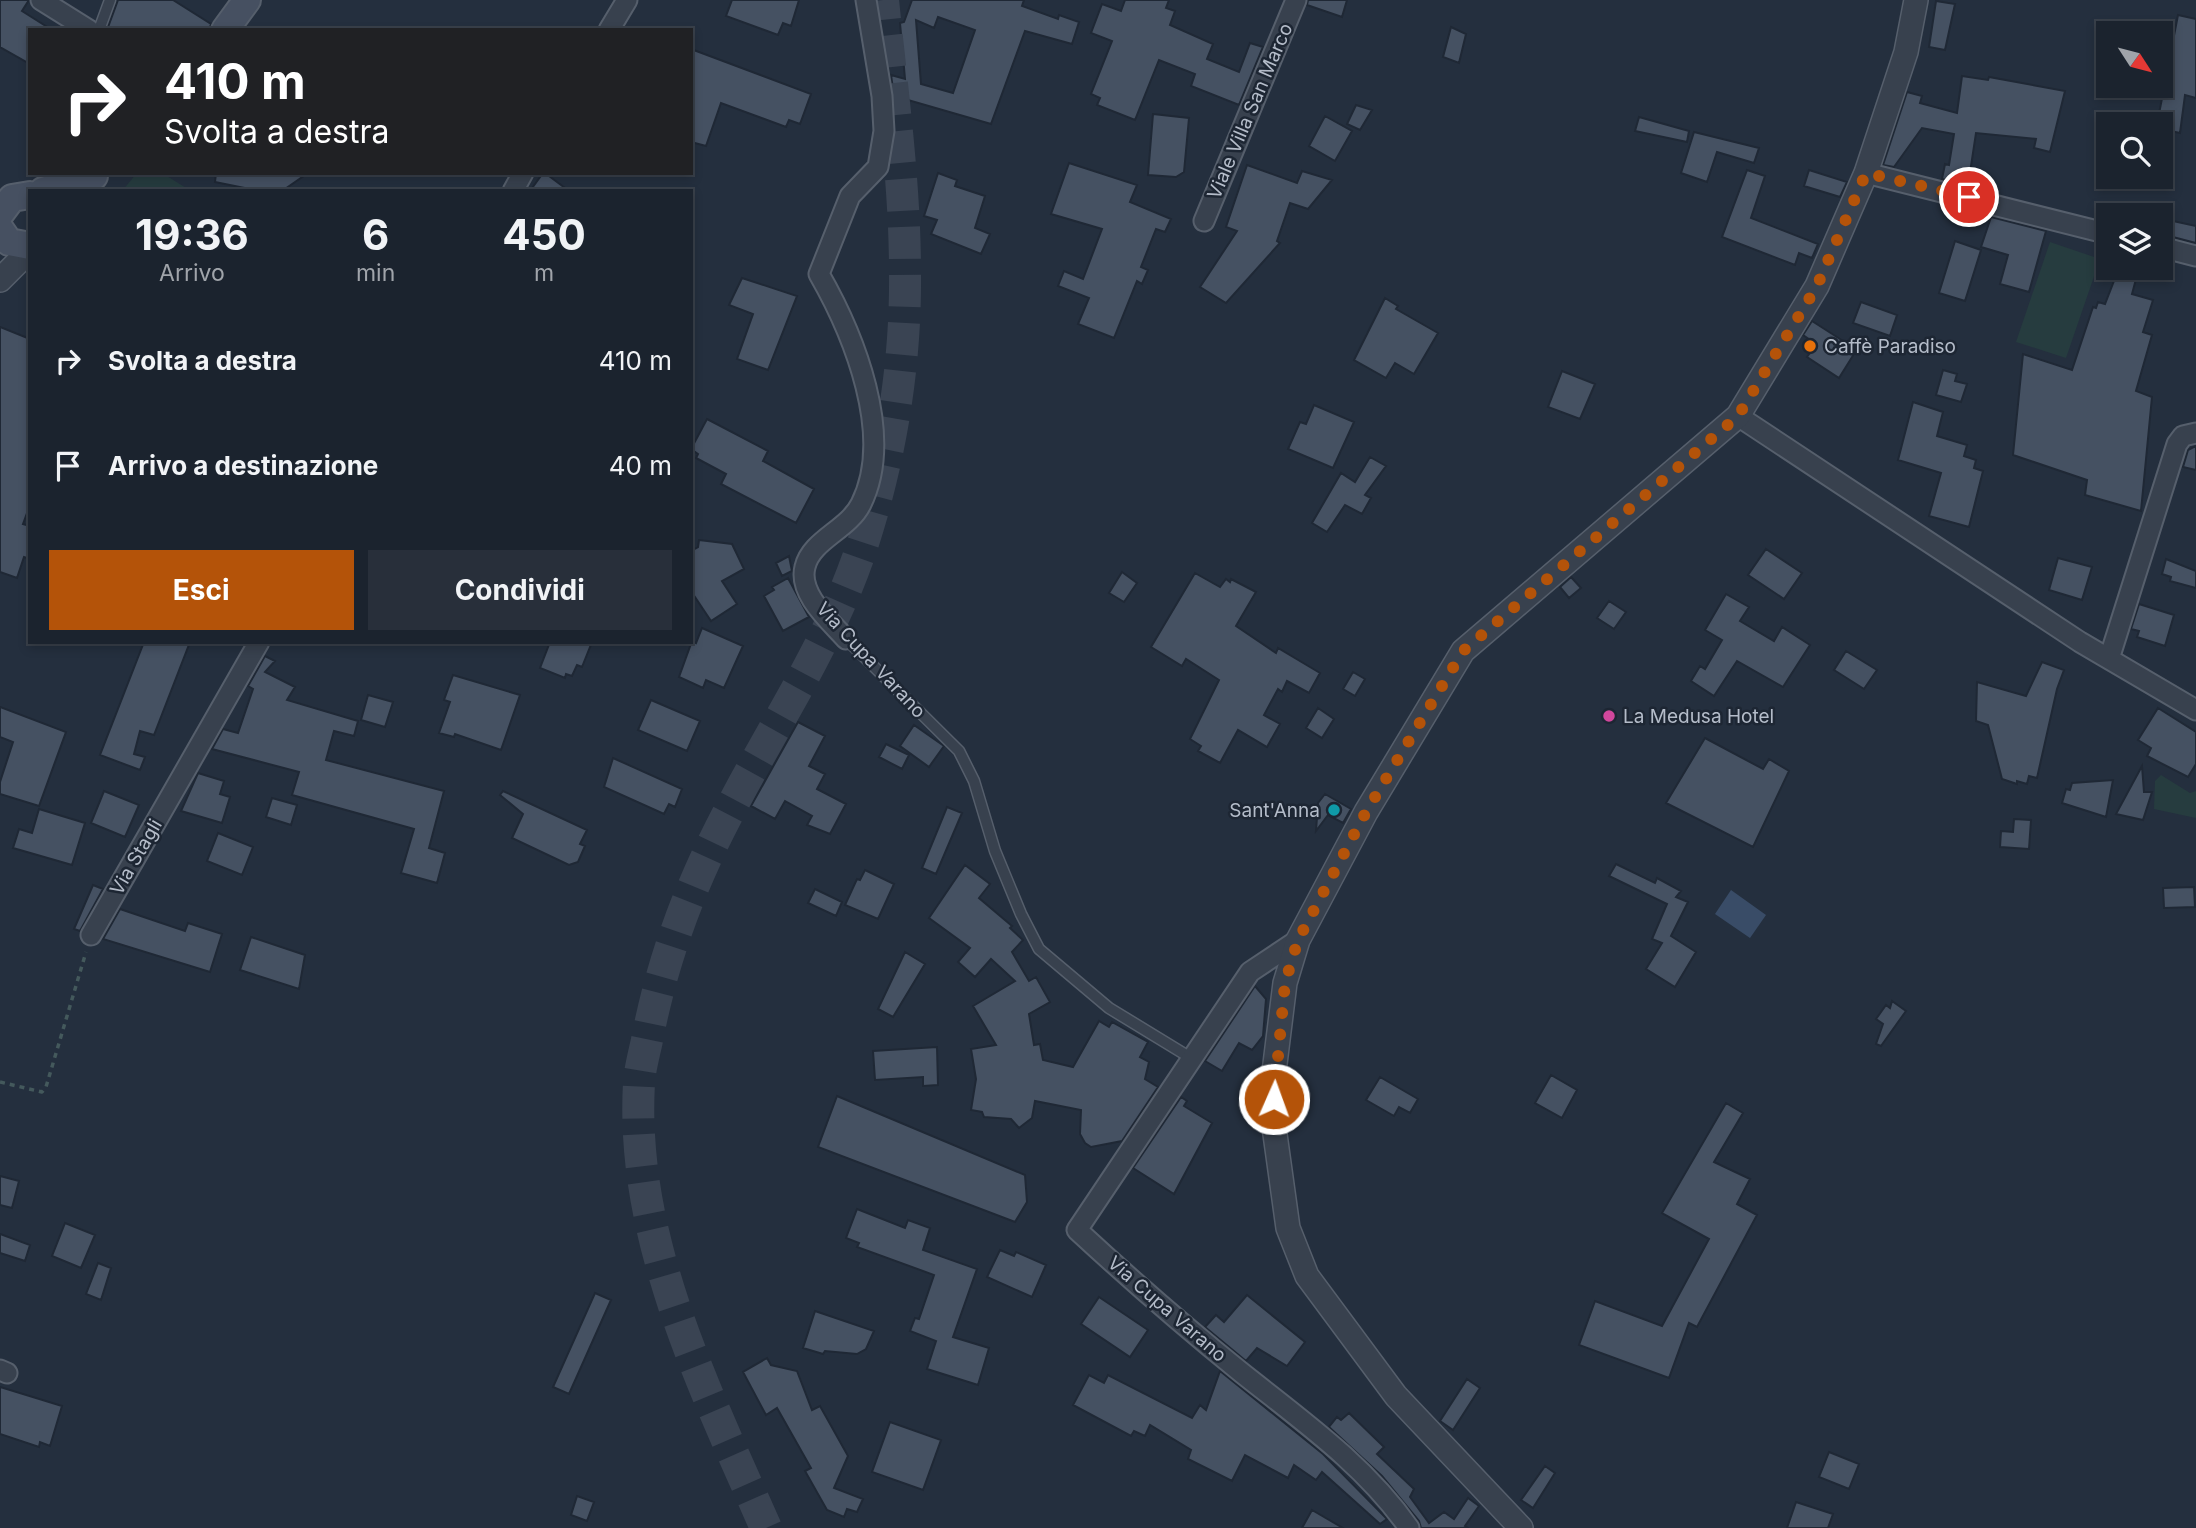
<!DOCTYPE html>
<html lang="it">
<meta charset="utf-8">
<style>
body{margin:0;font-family:Inter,sans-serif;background:#282f3a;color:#f1f3f6;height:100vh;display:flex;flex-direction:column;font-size:26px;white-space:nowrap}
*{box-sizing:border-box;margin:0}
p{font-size:23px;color:#a0a4aa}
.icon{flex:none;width:38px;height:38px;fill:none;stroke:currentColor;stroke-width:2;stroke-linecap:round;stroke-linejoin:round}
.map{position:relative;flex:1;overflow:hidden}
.drawer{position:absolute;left:28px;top:189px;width:665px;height:455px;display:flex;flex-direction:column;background:#1b232e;border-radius:0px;box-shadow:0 4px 10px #0003,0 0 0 2px #39404a}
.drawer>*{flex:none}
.hud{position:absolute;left:28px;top:28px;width:665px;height:147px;border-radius:0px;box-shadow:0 4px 10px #0003,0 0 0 2px #39404a;background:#202124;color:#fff;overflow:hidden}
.needle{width:46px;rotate:126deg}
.buttons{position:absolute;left:2096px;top:21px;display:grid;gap:14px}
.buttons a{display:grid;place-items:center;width:77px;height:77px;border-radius:0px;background:#1b232e;box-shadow:0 4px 10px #0003,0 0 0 2px #39404a;font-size:35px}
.pin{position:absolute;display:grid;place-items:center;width:60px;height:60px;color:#fff;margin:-30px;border:4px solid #fff;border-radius:50%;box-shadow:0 2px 7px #0007}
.me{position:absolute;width:77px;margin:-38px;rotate:2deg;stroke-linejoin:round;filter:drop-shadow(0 0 5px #0008)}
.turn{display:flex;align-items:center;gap:24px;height:147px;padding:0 21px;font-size:32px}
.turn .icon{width:91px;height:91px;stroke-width:2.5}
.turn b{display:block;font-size:49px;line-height:60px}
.eta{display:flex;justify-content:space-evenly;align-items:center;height:119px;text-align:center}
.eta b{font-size:42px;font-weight:700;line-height:49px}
.primary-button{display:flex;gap:14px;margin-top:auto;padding:14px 21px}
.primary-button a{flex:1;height:80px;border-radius:0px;background:#b45309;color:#fff;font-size:28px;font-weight:700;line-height:80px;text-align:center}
.primary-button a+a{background:#282f3a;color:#f1f3f6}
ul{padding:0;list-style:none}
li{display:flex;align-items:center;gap:21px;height:105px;padding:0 21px}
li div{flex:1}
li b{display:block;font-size:26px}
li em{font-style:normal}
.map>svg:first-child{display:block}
.green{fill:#263c3f}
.water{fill:#394c67}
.building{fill:#455162;stroke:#1f2835;stroke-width:2;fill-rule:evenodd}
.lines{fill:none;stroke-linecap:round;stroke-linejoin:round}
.trunk-tunnel{stroke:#3a4453;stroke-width:32;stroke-dasharray:32 16;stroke-linecap:butt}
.service-casing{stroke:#565f6c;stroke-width:13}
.minor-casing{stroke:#565f6c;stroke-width:23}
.tertiary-casing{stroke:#565f6c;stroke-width:26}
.secondary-casing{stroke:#565f6c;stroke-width:30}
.path{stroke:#44595c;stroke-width:3.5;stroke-dasharray:5 5;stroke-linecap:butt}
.service{stroke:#38414e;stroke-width:10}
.minor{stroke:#38414e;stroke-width:19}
.tertiary{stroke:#38414e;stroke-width:23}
.secondary{stroke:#465061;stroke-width:26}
.route{stroke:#b45309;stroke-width:12;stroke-dasharray:0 21.6}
.food-dot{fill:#e8710a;stroke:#1d2633;stroke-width:2.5}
.hotel-dot{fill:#d1479c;stroke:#1d2633;stroke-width:2.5}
.culture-dot{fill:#0f9aa8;stroke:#1d2633;stroke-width:2.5}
.labels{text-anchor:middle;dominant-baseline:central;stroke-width:5;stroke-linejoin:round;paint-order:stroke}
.street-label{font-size:19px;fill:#b4bcc9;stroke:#1d2633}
.poi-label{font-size:19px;fill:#b4bcc9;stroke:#1d2633;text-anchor:start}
</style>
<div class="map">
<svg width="2196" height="1528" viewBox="0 0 2196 1528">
<rect width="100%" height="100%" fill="#242f3e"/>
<path class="green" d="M137,173h25l29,18h-69z
M2050,242l50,17 -34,99 -50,-16z
M2161,775l29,18 6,-2v27l-42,-9 1,-28z"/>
<path class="water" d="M1731,890l35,25 -16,23 -35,-24z"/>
<path class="building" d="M0,0h29l-7,11 30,19h-22v34l-30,-17z
M118,0h55l38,24 -2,6h-102z
M732,0h67l-8,26 -8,-3 -5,12 -52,-19z
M912,0h112l-2,6 36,13 1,-4 20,7 -7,22 -47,-13 -34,93 -97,-28 -3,-21 14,4 -5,-56 4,-1zM938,17l37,13 -22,63 -32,-9 -5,-64 18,8z
M1125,0h44l-3,8 9,3 -5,14 43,19 -6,15 32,13 11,-29 13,4 -24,58 -48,-19 4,-12 -36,-14 -24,60 -38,-15 3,-7 -9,-4 21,-53 -21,-8 11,-29 19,7z
M1308,0h39l-5,17 -35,-12z
M1936,1l19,3 -10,46 -16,-3z
M2178,15l18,4v79l-11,-3 -5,38 -19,-4v-5h-4l8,-41 -4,-1v-33l10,2z
M1451,27l15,7 -7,29 -16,-6z
M691,49l120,45 -11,30 -11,-4 -3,7 -65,-24 -15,43 -15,-4z
M1962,76l26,4 1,-3 76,14 -15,61 -16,-4 2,-9 -60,-6 -8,53 -26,-7 3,-15 4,1 5,-31 -32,-6 -28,39 -11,-2 24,-73 15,4 -2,7 37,10z
M1356,105l16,5 -12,20 -13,-6z
M1153,114l36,4 -5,54 -8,5 -28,-2z
M1325,116l27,15 -17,30 -26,-15z
M1639,117l50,14 -2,11 -52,-11z
M1694,132l65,16 -5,15 -37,-11 -10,30 -26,-9z
M1069,163l68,22 -7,17 41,17 -6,13 -9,-3 -15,38 7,3 -6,14 -5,-3 -23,57 -36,-14 11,-26 -31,-12 6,-15 19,8 19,-50 -51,-15z
M1247,165l50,18 5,-12 30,9 -24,29 -18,-6 -13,38 3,2 -54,60 -26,-16 37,-56 -11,-4z
M1747,170l18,6 -14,42 67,26 -6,14 -13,-5 -4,12 -73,-28z
M1809,170l38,12 -7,15 -36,-11z
M216,173h92l-26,18h-23l-44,-9z
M543,173h2l24,18h-39z
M938,173l19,7 -2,6 30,10 -10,32 15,6 -9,20 -50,-20 6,-14 -13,-4z
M1991,217l55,14 -17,61 -29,-8 8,-29 -27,-8z
M2173,221l23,5v17l-27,-7z
M1955,241l26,9 -16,51 -26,-8z
M2119,268h20l-7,26 21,6 -10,32 9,3 -16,56 16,6 -11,114 -56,-16 2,-15 -74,-25 10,-101 49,16 21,-63 3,1 2,-6 7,2z
M742,278l55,18 -29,74 -31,-11 16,-45 -24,-9z
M1385,298l13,8 -2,3 42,24 -24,41 -19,-11 -9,15 -32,-18z
M1861,302l36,13 -7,21 -37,-13z
M1812,321l42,27v6l-15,24 -32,-21 9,-13 -13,-9z
M0,327l30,12v166l-7,19 7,2v33l-6,-2 -7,21 -17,-6z
M1943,370l14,4 -2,7 12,3 -6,18 -25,-7z
M1562,371l33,13 -15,35 -32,-12z
M1913,402l30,10 -6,24 30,9 -3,11 12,4 -2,8 9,3 -14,56 -40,-11 12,-43 -43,-13z
M1314,405l40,17 -21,46 -45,-19 12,-27 6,2z
M707,419l61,32 -5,10 51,28 -18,34 -75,-39 5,-10 -30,-16 2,-4 -7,-5z
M2196,446v24l-13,-3 5,-17z
M1370,457l16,9 -21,29 6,3 -9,16 -17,-9 -18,27 -15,-9 29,-50 14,9z
M699,540l33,4 12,25 -22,12 15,23 -26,17 -20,-30v-40l7,-4z
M1766,549l36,24 -18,26 -36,-24z
M789,556l3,15 -10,5 -6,-13z
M2058,558l34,9 -10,33 -33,-10z
M2166,559l30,12v17l-26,-7 1,-4 -9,-3z
M1122,572l15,11 -13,19 -15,-9z
M1195,573l25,14 6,-8 4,3 1,-3 25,13 -20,34 40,27 2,-5 42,25 -11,20 -22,-12 -5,11 -4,-3 -14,26 16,9 -13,23 -29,-17 -18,33 -22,-12 3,-5 -11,-7 29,-59 -33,-21 -4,7 -31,-19z
M1571,577l10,11 -12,10 -9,-11z
M788,578l21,39 -26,14 -19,-35 10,-6 -2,-3z
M1726,594l23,13 -9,14 34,20 8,-14 28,18 -27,42 -46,-26 -23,35 -23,-15 9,-15 5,3 17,-29 -17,-10z
M1609,601l17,11 -12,17 -17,-11z
M2139,604l35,11 -9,31 -28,-9 2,-6 -8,-2z
M702,628l41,18 -19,42 -18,-8 -3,8 -24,-11 13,-36 4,2z
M144,642h46l-36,93 -14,-4 -6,23 11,3 -5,13 -40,-15z
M550,642h42l-10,25 -5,-2 -5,11 -6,-2 -1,4 -25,-10z
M1846,651l31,19 -13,19 -30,-19z
M265,656l10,5 -10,11 30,15 -8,13 71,21 -4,15 -20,-5 -8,29 118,31 -15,57 16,5 -8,30 -36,-10 13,-44 -122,-34 7,-23 -87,-23 11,-20 15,4 15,-44 -5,-3z
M2042,662l22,8 -7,19 -20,89 -8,-2 -2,8 -10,-3v3l-15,-5 -14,-54 -12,-4 1,-39 49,14z
M1353,672l12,7 -10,17 -12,-7z
M453,675l67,20 -19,55 -46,-16 -1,3 -15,-4 11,-31 -6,-2z
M368,695l25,7 -8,25 -24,-7z
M651,700l49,21 -13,30 -49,-21z
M0,707l66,25 -27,74 -39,-12v-12l13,-40 -13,-5z
M1318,708l16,11 -12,19 -16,-10z
M2158,708l38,24v32l-8,13 -41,-21 4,-8 -13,-8z
M798,722l27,14 -16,30 16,8 -8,15 29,15 -16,30 -23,-9 5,-9 -27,-15 -10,18 -24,-13z
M914,725l30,21 -15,21 -29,-21z
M1705,738l58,31 6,-10 20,12 -36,76 -87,-44z
M886,744l23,11 -7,14 -23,-12z
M613,758l69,31 -7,18 -6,-3 -5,10 -60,-27z
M2142,766l2,26h8l-9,28 -27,-6z
M198,773l26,8 -4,13 10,3 -8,26 -41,-12z
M2113,780l-7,37 -44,-14 4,-14 4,1 2,-7z
M104,791l35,14 -14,32 -34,-14z
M503,791l84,39 -7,14 5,2 -7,16 -9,3 -57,-27 11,-24 -23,-19z
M1325,794l26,15 -8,14 -15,-8 -12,16 2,-28z
M272,798l25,7 -6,20 -25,-8z
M947,807l15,6 -26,61 -14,-6z
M39,809l46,14 -13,42 -59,-17 6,-19 13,4z
M2014,819l17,1 -2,29 -29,-2 1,-16 12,1z
M218,833l35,14 -11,28 -35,-14z
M1616,864l39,19 2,-5 24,13 -5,6 12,5 -17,34 25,16 -21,35 -29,-18 16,-26 -10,-4 15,-35 -58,-28z
M965,865l25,19 -11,14 33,28 -2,2 13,12 -11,12 17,29 7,-4 14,25 -21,12 5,31 6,-1 3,16 30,7 26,-46 10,6 3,-5 36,20 -8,15 9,5 -4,17 13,8 -36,54 -31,6 -6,-4 -5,-9 1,-24 -46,-9 -3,17 -13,10 -8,-9 -27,-2 -2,-5 -11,-2 5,-31 -5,-30 25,-4 -23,-39 42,-25 -24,-22 -16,18 -17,-15 12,-14 -41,-30z
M865,870l29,14 -16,35 -33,-14 12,-26 3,1z
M93,885l10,4 -23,42 -6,-2z
M2194,887l1,20 -31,1 -1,-20z
M815,889l27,13 -6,14 -28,-13z
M120,909l65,22 3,-8 34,11 -12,38 -107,-33z
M251,937l54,18 -6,34 -59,-19z
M905,952l20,12 -32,53 -15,-8z
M1255,986l11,13 -3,37 -11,14 -13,-7 -17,28 -17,-10z
M1892,1001l14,10 -25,35 -5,-2 7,-20 -7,-5 10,-14 4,3z
M937,1047l1,38 -15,1v-9l-48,3 -2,-29z
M1551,1075l26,15 -15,28 -27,-15z
M1380,1077l38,22 -8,14 -11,-6 -5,9 -28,-16z
M837,1096l188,79 2,27 -12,20 -197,-75z
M1181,1097l6,4 -3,5 28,17 -38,71 -41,-26z
M1726,1103l17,10 -29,49 36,17 -13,25 20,11 -60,112 -8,-4 -20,55 -90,-33 16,-44 67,25 47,-87 -47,-26z
M0,1176l19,5 -7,27 -12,-3z
M857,1209l48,19 3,-8 22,8 -7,22 54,19 -24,68 36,11 -11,37 -51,-16 9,-28 -26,-10 5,-13 4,1 15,-44 -77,-28 2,-4 -13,-5z
M65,1223l30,12 -14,33 -29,-12z
M0,1234l30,11 -5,16 -25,-8z
M1000,1250l14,6 2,-4 30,13 -14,32 -45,-20z
M98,1263l13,5 -10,32 -15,-6z
M595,1293l16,7 -42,94 -16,-7z
M1247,1295l58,47 -18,24 -30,-18 -11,13 -41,-34 11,-12 8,7z
M1099,1297l49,33 -18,27 -49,-33z
M815,1311l59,20 -8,18 -9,5 -32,-3 -2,3 -20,-6z
M767,1358l4,7 26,6 15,39 8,-4 28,50 -14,32 29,11 -6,13 -10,-3 -3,8 -17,-7 -22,-39 6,-3 -34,-60 -11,7 -23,-43z
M1220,1371l103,83 64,65 -7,5 -58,-52 -6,8 -22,-15 -6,13 -43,-23 -13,26 -44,-22 3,-9 -41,-25 -5,11 -11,-5 -3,5 -58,-31 16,-30 15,8 4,-8 84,43 8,-13 6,5z
M1467,1379l13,9 -27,42 -13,-9z
M0,1387l62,19 -12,40 -10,-4 -1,5 -39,-13z
M1349,1413l35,34 -7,7 37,35 -4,8 19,26 15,-11 10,7 14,-21 11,8 -14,20 3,2h-47l-2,-7 -37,-45 -53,-49 8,-10 4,3z
M890,1422l51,18 -18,50 -51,-18z
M1829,1452l30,12 -10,25 -30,-12z
M1545,1466l10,7 -22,35 -12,-8z
M577,1496l17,6 -7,19 -16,-6z
M1796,1502l37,12 -5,14h-41z
M1312,1510l31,18h-41z"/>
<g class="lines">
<path class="trunk-tunnel" d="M766,1528c-61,-139 -136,-288 -127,-445 1,-16 6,-32 9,-48 16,-82 46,-159 86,-233 45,-85 99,-166 129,-259 28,-87 43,-179 42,-270 0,-91 -13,-183 -22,-273"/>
<defs>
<path id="service" d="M99,30l11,-30
M846,639l113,112 15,30 21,70 26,63 18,35 70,59 82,50"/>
<path id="minor" d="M41,0l48,30
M609,30l18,-30
M1866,173l243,61
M513,191l10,-18
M1204,221l92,-221
M2161,247l35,9
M1738,416l342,226 116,68
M846,639c-16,-18 -48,-45 -41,-72 6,-27 43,-37 56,-63 34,-68 -7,-169 -42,-230l31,-78 28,-29 6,-36 -2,-35 -16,-96
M2109,659l68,-215 6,-8 13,-3
M91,935l168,-293
M1298,940l-48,32 -173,258c54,50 108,97 165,143 59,47 123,92 167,155
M0,1370l7,3"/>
<path id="tertiary" d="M0,280l30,-30
M1521,1528l-125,-132 -89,-120 -19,-48 -14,-101v-55l11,-89 13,-43 68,-128 97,-161 275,-235 79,-130 49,-113 40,-121 10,-52"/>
<path id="secondary" d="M225,30l22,-30
M43,191l51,-15
M0,214l12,-16 18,-3
M0,229l9,13 21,4"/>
</defs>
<use href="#service" class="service-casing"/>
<use href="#minor" class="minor-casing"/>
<use href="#tertiary" class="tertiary-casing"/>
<use href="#secondary" class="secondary-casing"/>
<path class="path" d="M0,1082l42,10 4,-5 40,-135"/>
<use href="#service" class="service"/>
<use href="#minor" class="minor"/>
<use href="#tertiary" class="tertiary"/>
<use href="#secondary" class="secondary"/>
</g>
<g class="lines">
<path class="route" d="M1274,1099l11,-116 13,-43 68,-128 97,-161 275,-235 79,-130 49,-113 103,24"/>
</g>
<circle class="food-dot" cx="1810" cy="346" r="7"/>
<circle class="hotel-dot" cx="1609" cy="716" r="7"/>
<circle class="culture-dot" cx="1334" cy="810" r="7"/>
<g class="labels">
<g class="street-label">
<text transform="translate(1250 111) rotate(-67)">Viale Villa San Marco</text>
<text transform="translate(871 660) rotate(47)">Via Cupa Varano</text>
<text transform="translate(136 857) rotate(-60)">Via Stagli</text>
<text transform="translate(1167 1309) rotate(41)">Via Cupa Varano</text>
</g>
<g class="poi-label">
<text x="1824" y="346">Caffè Paradiso</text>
<text x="1623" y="716">La Medusa Hotel</text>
<text x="1320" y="810" text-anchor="end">Sant'Anna</text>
</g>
</g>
</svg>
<div class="buttons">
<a><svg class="needle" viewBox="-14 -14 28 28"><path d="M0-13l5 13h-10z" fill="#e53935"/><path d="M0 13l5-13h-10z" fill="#a0a4aa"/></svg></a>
<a><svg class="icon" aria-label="search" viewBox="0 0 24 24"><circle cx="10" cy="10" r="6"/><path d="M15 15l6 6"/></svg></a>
<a><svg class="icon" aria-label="layers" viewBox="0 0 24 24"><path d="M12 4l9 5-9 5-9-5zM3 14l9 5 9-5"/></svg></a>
</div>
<div class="pin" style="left:1969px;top:197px;background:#d93025"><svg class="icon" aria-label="arrive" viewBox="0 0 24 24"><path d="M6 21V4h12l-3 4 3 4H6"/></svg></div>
<svg class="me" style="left:1274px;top:1099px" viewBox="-20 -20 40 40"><circle r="17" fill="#b45309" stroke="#fff" stroke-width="3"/><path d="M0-11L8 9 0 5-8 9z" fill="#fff"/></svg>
<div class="hud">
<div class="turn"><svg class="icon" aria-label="right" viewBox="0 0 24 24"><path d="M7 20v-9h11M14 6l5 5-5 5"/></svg><div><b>410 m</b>Svolta a destra</div></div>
</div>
<section class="drawer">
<div class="eta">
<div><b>19:36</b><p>Arrivo</p></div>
<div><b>6</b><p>min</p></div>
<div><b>450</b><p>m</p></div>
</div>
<ul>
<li><svg class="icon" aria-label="right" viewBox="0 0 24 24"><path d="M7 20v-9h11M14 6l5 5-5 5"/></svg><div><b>Svolta a destra</b></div><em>410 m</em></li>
<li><svg class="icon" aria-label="arrive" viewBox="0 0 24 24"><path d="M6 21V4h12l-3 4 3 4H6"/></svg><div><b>Arrivo a destinazione</b></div><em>40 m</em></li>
</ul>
<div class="primary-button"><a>Esci</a><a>Condividi</a></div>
</section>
</div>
